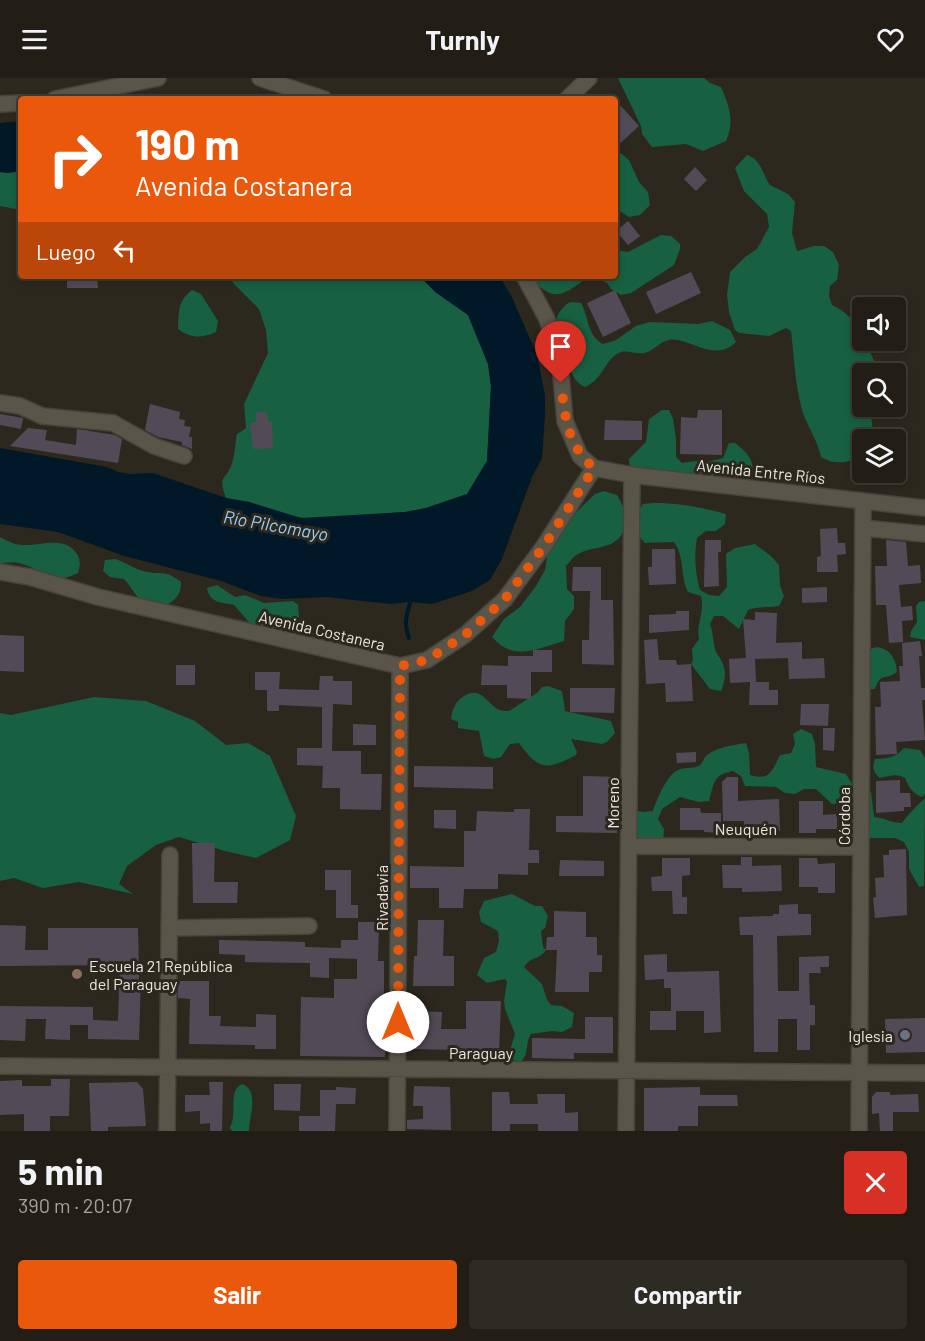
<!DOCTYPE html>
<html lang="es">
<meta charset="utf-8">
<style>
body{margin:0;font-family:Barlow,sans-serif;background:#2e2b23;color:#f1f3f6;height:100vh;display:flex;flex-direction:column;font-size:22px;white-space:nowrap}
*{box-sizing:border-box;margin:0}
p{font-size:20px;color:#a2a2a1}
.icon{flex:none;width:33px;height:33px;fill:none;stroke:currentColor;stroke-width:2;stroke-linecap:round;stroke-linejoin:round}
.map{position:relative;height:1053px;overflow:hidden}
.side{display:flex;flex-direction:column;background:#221e16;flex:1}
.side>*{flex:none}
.hud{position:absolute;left:18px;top:18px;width:600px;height:183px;border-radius:6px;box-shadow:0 3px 9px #0003,0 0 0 2px #3f3c35;background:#ea580c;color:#fff;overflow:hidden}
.fabs{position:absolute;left:852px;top:219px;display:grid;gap:12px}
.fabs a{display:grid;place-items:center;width:54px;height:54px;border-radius:6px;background:#221e16;box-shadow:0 3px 9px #0003,0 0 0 2px #3f3c35;font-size:30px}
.pin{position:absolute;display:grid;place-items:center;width:51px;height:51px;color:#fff;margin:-62px -26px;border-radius:50% 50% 50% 0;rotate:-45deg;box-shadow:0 0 6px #0007}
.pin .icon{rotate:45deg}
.me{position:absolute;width:66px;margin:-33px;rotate:0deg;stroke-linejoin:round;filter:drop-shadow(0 0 4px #0008)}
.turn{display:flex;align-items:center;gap:21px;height:126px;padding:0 18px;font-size:27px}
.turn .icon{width:78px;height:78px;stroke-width:2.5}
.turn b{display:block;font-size:42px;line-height:51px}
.then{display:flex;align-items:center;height:57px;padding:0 18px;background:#0003;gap:12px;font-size:22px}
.round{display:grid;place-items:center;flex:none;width:63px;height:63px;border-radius:6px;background:#2e2b23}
.headline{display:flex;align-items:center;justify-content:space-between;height:102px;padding:0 18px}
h1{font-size:36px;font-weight:700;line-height:45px}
.action{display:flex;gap:12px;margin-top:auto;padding:12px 18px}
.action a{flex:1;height:69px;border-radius:6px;background:#ea580c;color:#fff;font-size:24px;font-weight:700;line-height:69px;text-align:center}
.action a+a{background:#2e2b23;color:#f1f3f6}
header{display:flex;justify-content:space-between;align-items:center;height:78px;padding:0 18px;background:#221e16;font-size:27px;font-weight:700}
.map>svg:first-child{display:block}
.green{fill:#176042}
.water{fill:#011828}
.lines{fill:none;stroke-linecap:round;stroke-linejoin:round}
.stream{stroke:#011828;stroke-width:4}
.building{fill:#524b57}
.minor-casing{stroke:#48443b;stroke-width:18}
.minor{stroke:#5a5549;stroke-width:15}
.route{stroke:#ea580c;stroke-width:10;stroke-dasharray:0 18}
.education-dot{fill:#8d6e63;stroke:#2d281d;stroke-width:2}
.worship-dot{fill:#6b7280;stroke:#2d281d;stroke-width:2}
.labels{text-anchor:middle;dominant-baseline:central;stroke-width:6;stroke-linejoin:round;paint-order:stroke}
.street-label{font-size:16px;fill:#eae7df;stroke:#2d281d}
.poi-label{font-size:16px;fill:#eae7df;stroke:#2d281d;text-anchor:start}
.water-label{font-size:18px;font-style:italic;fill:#95cff9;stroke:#2d281d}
</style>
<header><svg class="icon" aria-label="menu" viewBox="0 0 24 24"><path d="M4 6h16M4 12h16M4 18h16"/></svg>Turnly<svg class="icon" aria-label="heart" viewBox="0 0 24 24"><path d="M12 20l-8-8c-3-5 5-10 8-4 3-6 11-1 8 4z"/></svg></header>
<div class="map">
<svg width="925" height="1053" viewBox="0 0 925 1053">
<rect width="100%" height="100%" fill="#2d281d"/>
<path class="green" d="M618,0h86l6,5 11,4c8,18 14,35 5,54l-23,10 -17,-7 -34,3 -10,-13 -1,-8z
M615,73l7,3 7,6 10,22 9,10 2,13 -10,10 -11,2 -14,-9z
M747,77c15,5 15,19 23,30l18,9 7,8 -3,31 5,18 17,-5h10l9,6 6,13 -2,15 -7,6 -1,10 3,9c13,6 30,20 30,35l3,1 12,26v6l-15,1v32l11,1 -2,9 3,23 -12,1v17c-16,5 -25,9 -41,0 -3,-16 -14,-31 -19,-47 -7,-25 -8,-53 -11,-79l-5,-3 -17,8 -30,-3 -4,-3 -6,-18 -2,-17 3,-23 15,-15 12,-8 12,-22 -2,-13 -23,-23 -9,-23z
M21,93v39l-21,-4v-34l8,1z
M661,157l10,1 9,8v5l-6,16 -43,28 -10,2 -10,-6 -4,-6 -14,-7h22v-26l13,2z
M230,198h190l7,8 41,31 20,49 3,22 -4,75 -20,33 -41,14 -21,4 -93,7 -21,-3 -42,-14 -23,-4c-9,-25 1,-17 6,-35 3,-9 3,-19 5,-29l9,-6 -2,-24 24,-51 -2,-23 -7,-21 -25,-25z
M534,198h57c-14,7 -30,26 -45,15 -7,-4 -10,-7 -12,-15z
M192,212l9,4 17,27 -2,11c-15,6 -24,7 -38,-3 1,-17 -1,-27 14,-39z
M572,224l9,1c8,14 6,33 22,41l13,-4 20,-14 14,-4 48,2 14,-3 18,9 6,12c-22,22 -48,-6 -67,-2 -10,2 -15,11 -25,13 -10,2 -18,-5 -27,1 -13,8 -14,25 -32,33 -11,-5 -12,-12 -17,-22 -7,-15 -20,-39 -7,-55 4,-4 5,-7 11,-8z
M662,332h7l4,9 3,20v18l6,6 14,-2h15l12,-3 6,-15h6c15,11 23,23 14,40l-119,-13 -1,-11 17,-17 3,-23z
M604,413l13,4c10,16 14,39 -6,49 -11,5 -26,4 -36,12 -3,2 -6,7 -9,10l1,23 7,7v13l-9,12 -1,20c-28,8 -50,21 -72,-4l12,-18 16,-12 16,-21 9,-16 2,-13 8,-18 12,-18 28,-27z
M654,425c25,0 47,4 72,11l-1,10 -9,7h-10l-9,7c-3,17 -2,34 3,52l9,5 10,1 8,-9 -1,-33 9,-6 20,-4 17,13 7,8 1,21 4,10 -5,10c-11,2 -21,0 -31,4l-9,19 -16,-13h-9l-4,8c3,9 3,16 5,25 1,5 5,8 7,13 5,10 3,19 -1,29l-11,-2 -19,-25 2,-4 -1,-11 7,-10c-3,-17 6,-26 2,-43l-13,-4c-8,-16 -3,-35 -14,-50l-29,1 -8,-9v-21l6,-9z
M0,459c8,4 14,8 23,8 18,1 42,-10 54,9 4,7 3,12 1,19 -32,15 -31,-3 -59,-10 -5,-1 -13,0 -19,0z
M115,481c10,3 20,10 28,12 18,5 20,-3 38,11 1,18 -17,29 -34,22 -11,-5 -15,-17 -23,-25l-14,-2 -7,-6 2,-11z
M217,507l18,12 10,-2 19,8 29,-2 5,4 1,12 -12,12 -11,2 -22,-3 -20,-23c-12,-3 -24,-1 -27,-17z
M925,523v39l-15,-3 1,-6 6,-9 -1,-16 3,-4z
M878,569c13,3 18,12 19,25 -11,9 -16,-1 -22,17h-5l-4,-4 3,-32 3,-5z
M548,608l14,5 3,20 46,10 4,12 -8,9 -5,2 -31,-5 6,13 -1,3c-29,15 -37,16 -57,-12l-9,1 -9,13 -8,2 -9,-3 -5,-25 -21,-3v-6l-7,-3c1,-10 5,-18 13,-23 18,-11 22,8 36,14 3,1 6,1 9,1l28,-18 5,-6z
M94,619l52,4 49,20 31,24 22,-2 22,13 26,60 -6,24 -34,18 -31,-7 -46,-14 -23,8 -29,21 -8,18 14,10 -54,-12 -36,6 -29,-10 -14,3v-168l11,2z
M801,651l11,5 3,10 1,23 30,7 6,10 -2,11 -7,8 -11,1 -16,-15h-12l-9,5 -10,-1 -9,-6 -31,-1 -4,-10 -8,-5c-20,3 -19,13 -24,30l-10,1 -19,-5 -18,12 -4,10 6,10 -1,11 -36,3 6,-33 10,2 10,-1c4,-12 15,-40 28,-42 6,-2 14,0 19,-4 1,0 5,-8 5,-8 10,-10 28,-12 41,-14l3,10 1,22c20,6 22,-4 30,-20l11,-2 4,-9 -2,-10z
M904,670l16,2 5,8v36l-3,3c-7,-2 -15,-11 -17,-19 -8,-5 -16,-2 -25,0 -7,-5 -8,-11 -5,-19 14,-1 20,-1 29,-11z
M871,714l3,25c10,1 18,6 28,6 6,-9 15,-17 23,-25l-1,88 -5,1 -10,-18v-17l-5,-10 -9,-4h-26l-4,-10v-35z
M512,816l23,12h7l6,10 -3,12 -4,3 2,16 3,3c-7,10 -16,7 -22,17l18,17 5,16 4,5 11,1 12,7 -2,14 -10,5 -10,-1 -21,3c-6,9 -2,20 -10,28l-8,-2 -3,-10 5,-16 -10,-25 -1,-8 3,-19 -2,-3 -18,4 -10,-8 7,-17 12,-6 3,-11 -1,-10 -17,-9 -2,-10 5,-11z
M242,1006c18,6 7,33 7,47h-17l-2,-3c8,-16 -3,-37 12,-44z"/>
<path class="water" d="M21,43v50l-13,2 -8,-1v-49z
M420,198h79l12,19 26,60 8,40v19l-3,44 -10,19 -30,82 -12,21 -18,11 -40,13 -21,-2 -20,2 -65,-7 -43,2 -22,-3 -40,-15 -97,-25 -66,-24 -58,-8v-76l107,19 11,5 11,2 24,-1 73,25 23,4 52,16 104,-6 21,-4 41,-14 20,-33 4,-75 -3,-22 -20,-49 -33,-23z"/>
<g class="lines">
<path class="stream" d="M409,560c-6,-18 -2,-22 2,-39"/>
</g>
<path class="building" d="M621,28l18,20 -24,22v-36z
M695,89l12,13 -11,11 -12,-12z
M628,143l12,15 -12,9 -12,-14z
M691,194l10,21 -45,21 -10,-22z
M67,198h30l1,12h-31z
M615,212l16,33 -28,14 -16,-34z
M150,326l30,8 -1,7 6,1 -1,6 7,1 -2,10h3v12l-10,-4v-3l-24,-5 -13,-7z
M698,332h24v45l-42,-1 1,-37 16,1z
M256,334h11l1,10h4l1,26 -20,1 -3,-26 6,-1z
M0,336l23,4 -2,11 -21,-4z
M605,342l37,1v19h-38z
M28,350l19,2 -2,10 31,5 1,-16 38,6 7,4 -4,24 -108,-17z
M837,450l1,15h7l1,11 -9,1 1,17h-21v-15l4,-1 -1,-27z
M705,462h16v12h-3l1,34 -15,1z
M886,462l20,2 2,24 12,-1 1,18 -22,2 2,22 11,-1 1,14 -11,1 1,21 -14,1 -3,-38h-10l-1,-39h12z
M652,471h23l1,35 -27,1 -1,-18h4z
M573,489h28v33h12l1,65 -32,-1v-24h7l1,-49h-18z
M827,509v15l-25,1v-15z
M676,533h13v19l-40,3v-18l27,-1z
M755,534l22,1 -1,30 26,-1v17l22,-1 1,20 -36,1 -1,-21 -33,1 1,23h13v8h9v15h-29l1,-23 -20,1 -1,-24 17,-1 -3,-39 12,1z
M0,557l24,1v36l-24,-1z
M657,561l2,21h17l1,5 14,-1 2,37 -27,1 -1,-19 -19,1 -2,-44z
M920,563l2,15h-3l2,32h4v12h-3l3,40 -29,2 1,12 -21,1 -1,-48h6l-1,-25 20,-1 -1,-15h4l-1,-23z
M533,572h19v22h-21v27l-24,-1v-13h-26l1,-20 26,1v-10h25z
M176,587h19v20h-19z
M255,594h25l-1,17 40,1 1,-14h13v5h19v24l-19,-1 -1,47h29v23h21l-1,36 -41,-1v-21h-18l1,-22 -26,-1v-17h25v-41l-43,-2v6h-12v-21h-12z
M570,610h45l-1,25 -44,-1z
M801,626h28l-1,22 -28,-1z
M353,646l23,1v20h-23z
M823,650h12l-1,23 -11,-1z
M696,674v10l-19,1 -1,-10z
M414,688l79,1v22l-79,-2z
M583,698l36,1 -2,56 -61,-1v-16h27z
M727,699h11v24l41,-2 1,32h-19v-5l-17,1v-6h-21l-1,-39z
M900,702v13h10l1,14h-7v4l-28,2v-32z
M799,723h24v14l14,-1v15h-21v4h-17z
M680,730h20l1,5h20v20l-17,-1v-2h-24z
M514,731h16l-1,41h10v13h-11v12l-30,-1v15h-34l-1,19h-24v-20h-29v-22l54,1v-36h12l1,-20 37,1z
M434,732h22v19l-22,-1z
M192,765h23l-1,39h24l-1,21h-44z
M906,771l1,66 -32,3 -2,-20 3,-1 -1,-19 9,-1 -1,-22h6v-5z
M741,779h11v9l29,-1 1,26 -40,1v-4h-19l-1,-23h19z
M662,780h28v17l-8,1v21h5v17h-14l-1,-23h-20l-1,-14 11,-1z
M799,780h18l1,6 17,-1v30h-17v-6h-19z
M560,782l44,1v15h-45z
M325,792h26v35h7v13h-22v-28h-11z
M798,826v10h13v21l-34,1 1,55h21v-34l30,-1v11h-9l1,6h-12l1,32h5v20h-5v25h-13v-31h-19v33h-24l-1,-117h-13l-1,-18 34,-1v-2h6v-9z
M554,833l32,1v25h11v18h5v17h-13v20h-34l2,-42h-11l1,-13h7z
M418,842h26l-1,36h11v30h-41l1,-30h3z
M358,844h21l-1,39h6v38h2l-1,58 -85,-1 1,-59 33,1v-19h23v-20l-28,-1v20l-19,-1v-14l-65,-1v-7l-26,-1v-14l86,2v5l36,1v-8h17z
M0,847l26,1 -1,24h23v-22h90l1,51h2l-2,61 -51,-1v-14h-18v15l-25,-1 1,-20h-20l-1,22 -25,-1v-34l93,1v13l25,1 2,-56 -120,1z
M667,876v18l52,-1 2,61 -17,1v-22h-28v19h-26v-19h21v-23h-7v-9l-19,1 -1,-25z
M178,903h31v35h12l-1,10 36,1v-13l20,1v34h-21v-4l-66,-1 1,-45 -12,-1z
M466,923h35l-2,50 -84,-2 1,-38 26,1 -1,17h25z
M585,939h28v36h-39v6l-42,-1v-20l53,1z
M925,940v34l-39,1 -1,-34z
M51,1001h19l-1,37h-19v15h-26v-17l-24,1v-34l22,-1v6h29z
M137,1004l6,7 3,37 -38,1v4h-17l-2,-48z
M209,1004h14l-1,49h-12v-8l-10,1v-13l-15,1v-17h25z
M274,1006h27l-1,27 -26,-1z
M414,1008l36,1 1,43 -44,-1v-9l16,-1v-13h-10z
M336,1009l20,1 -1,16h-19l-1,27h-36v-15h21v-26h16z
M700,1009v8h37l1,11h-40v20h-20v5h-34v-43z
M492,1014h17l1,12h28l-1,-10h28v19l13,-1v19h-40v-7h-28v7h-18z
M876,1014h14v3l28,-1 1,18h-26v19h-13l-1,-18 -7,1v-17z"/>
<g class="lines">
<defs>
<path id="minor" d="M260,0l64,21
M55,21l103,-21
M567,21l22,-21
M0,26l21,-1
M524,198l23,43 13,45 5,57 15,35 14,12
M0,325l20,3 22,10 71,7 41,23 30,10
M594,390l38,7 293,33
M863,450l62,6
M0,494l30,5 68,20 302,69 27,-6 38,-25 40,-36 39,-53 50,-78
M630,768l231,1
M169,850l140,-2
M0,988l925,7
M167,1053l3,-276
M397,1053l3,-465
M626,1053l6,-656
M859,1053l4,-630"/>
</defs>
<use href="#minor" class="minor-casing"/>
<use href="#minor" class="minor"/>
</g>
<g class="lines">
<path class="route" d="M398,944l2,-356 27,-6 38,-25 40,-36 39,-53 50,-78c-27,-23 -29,-51 -33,-85"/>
</g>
<circle class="education-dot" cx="77" cy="896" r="6"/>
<circle class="worship-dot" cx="905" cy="957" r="6"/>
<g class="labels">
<g class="street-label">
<text transform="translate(761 393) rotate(6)">Avenida Entre Ríos</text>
<text transform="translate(322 552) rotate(13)">Avenida Costanera</text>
<text transform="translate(612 725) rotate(-90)">Moreno</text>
<text transform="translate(843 738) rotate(-90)">Córdoba</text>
<text x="746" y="750">Neuquén</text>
<text transform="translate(381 820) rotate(-90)">Rivadavia</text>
<text x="481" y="974">Paraguay</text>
</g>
<g class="poi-label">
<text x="89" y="887">Escuela 21 República<tspan x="89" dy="18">del Paraguay</tspan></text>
<text x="893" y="957" text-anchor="end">Iglesia</text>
</g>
<g class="water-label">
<text transform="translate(276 447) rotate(10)">Río Pilcomayo</text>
</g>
</g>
</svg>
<div class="fabs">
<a><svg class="icon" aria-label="sound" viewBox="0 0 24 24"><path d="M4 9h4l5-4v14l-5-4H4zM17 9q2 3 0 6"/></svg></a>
<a><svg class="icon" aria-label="search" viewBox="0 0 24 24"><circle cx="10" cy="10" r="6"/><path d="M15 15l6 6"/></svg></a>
<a><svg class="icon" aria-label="layers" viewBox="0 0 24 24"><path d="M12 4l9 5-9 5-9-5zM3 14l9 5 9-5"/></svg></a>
</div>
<div class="pin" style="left:561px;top:305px;background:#d93025"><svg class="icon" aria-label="arrive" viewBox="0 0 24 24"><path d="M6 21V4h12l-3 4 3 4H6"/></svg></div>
<svg class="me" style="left:398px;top:944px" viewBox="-20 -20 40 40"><circle r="19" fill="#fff"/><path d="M0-13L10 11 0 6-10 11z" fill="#ea580c"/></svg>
<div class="hud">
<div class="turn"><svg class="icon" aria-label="right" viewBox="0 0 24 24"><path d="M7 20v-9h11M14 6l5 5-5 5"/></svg><div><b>190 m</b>Avenida Costanera</div></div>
<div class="then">Luego<svg class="icon" aria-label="left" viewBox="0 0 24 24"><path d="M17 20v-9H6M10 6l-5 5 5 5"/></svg></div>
</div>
</div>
<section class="side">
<div class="headline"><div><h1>5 min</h1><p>390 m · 20:07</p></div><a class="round" style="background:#d93025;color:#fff"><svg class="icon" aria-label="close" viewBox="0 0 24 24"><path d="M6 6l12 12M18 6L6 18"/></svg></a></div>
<div class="action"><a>Salir</a><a>Compartir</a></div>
</section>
